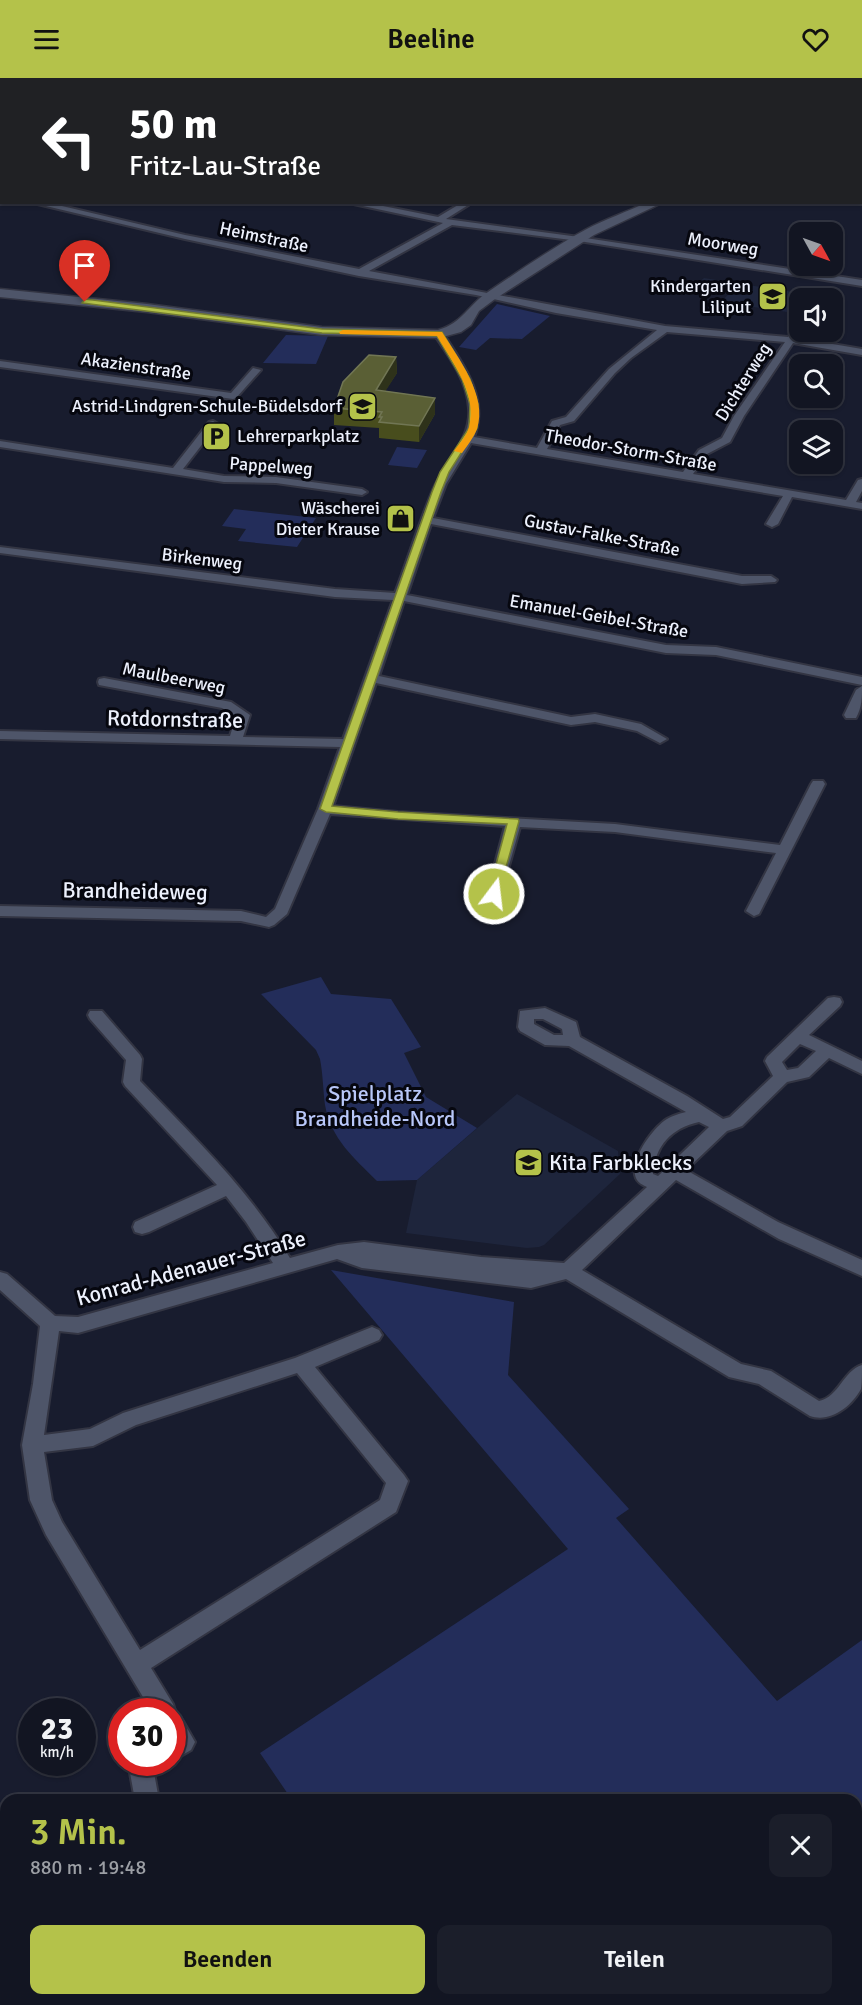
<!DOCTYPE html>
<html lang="de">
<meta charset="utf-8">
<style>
body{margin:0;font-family:Signika,sans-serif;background:#1b1e2a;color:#f1f3f6;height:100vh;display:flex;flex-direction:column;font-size:22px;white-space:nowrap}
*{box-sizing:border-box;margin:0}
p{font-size:20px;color:#9c9fa5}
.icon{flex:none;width:33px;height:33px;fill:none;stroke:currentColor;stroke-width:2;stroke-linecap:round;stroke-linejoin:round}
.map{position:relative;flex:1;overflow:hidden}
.details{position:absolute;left:0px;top:1716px;width:862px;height:212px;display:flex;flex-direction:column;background:#121522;border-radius:18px 18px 0 0;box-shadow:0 2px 4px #0004,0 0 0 2px #313440}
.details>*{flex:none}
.hud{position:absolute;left:0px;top:0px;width:862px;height:126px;box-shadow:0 2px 4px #0004,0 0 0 2px #313440;background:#202124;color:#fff;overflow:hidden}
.needle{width:39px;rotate:130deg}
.tools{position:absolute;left:789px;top:144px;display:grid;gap:12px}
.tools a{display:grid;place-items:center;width:54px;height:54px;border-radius:12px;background:#121522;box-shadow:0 2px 4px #0004,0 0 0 2px #313440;font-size:30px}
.speed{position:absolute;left:18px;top:1620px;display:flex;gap:12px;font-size:30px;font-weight:700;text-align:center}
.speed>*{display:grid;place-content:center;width:78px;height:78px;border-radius:50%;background:#121522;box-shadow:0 2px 4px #0004,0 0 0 2px #313440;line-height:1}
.speed small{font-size:15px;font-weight:400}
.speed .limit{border:9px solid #d22;background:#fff;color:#111}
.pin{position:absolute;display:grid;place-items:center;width:51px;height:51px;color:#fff;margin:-62px -26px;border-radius:50% 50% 50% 0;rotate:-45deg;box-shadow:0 0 6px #0007}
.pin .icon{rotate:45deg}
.me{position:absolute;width:66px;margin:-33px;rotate:15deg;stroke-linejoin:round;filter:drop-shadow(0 0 4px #0008)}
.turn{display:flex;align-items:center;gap:21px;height:126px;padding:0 30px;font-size:27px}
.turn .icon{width:78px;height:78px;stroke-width:2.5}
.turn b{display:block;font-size:42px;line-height:51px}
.round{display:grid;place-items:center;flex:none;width:63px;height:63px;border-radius:12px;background:#1b1e2a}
.head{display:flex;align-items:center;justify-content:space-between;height:102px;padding:0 30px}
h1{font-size:36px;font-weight:600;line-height:45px;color:#b4c24a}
.action{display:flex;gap:12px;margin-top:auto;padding:12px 30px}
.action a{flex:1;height:69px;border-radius:12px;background:#b4c24a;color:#111;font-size:24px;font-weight:600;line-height:69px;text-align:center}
.action a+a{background:#1b1e2a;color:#f1f3f6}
header{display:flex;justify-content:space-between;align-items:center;height:78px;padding:0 30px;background:#b4c24a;color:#111;font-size:27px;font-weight:600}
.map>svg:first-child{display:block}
.built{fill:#1e253c}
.green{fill:#232d5a}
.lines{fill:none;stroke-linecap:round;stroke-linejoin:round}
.street-casing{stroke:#333543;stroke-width:4}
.secondary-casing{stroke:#333543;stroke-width:3}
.primary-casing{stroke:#333543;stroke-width:3}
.street{fill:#4e5569;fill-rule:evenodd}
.secondary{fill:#4e5569;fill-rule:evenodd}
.primary{fill:#6777b8;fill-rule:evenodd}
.wall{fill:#484d1d}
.shaded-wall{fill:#2e321a}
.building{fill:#5a5f35;stroke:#717654;stroke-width:1.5}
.route{fill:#b4c24a;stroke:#757e30;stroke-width:1.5}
.slow{fill:#f59e0b}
.labels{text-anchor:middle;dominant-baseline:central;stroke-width:6;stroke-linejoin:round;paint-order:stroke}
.far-street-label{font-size:18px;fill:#edf1fd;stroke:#06070f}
.far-poi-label{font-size:18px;fill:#edf1fd;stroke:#06070f;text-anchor:end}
.street-label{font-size:22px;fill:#edf1fd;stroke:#06070f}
.park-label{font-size:22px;fill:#b8c7f9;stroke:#06070f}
.poi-label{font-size:22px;fill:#edf1fd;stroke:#06070f;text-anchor:start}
</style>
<header><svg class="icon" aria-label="menu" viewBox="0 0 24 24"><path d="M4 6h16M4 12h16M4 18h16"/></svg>Beeline<svg class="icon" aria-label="heart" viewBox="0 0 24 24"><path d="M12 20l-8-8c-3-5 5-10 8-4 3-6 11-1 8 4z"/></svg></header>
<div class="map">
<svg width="862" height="1927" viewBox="0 0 862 1927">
<rect width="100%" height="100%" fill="#181c2e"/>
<path class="built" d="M704,200l121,19 -25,1 -1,9 -5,6 -74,-11 9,-8 -37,-6z
M517,1016l101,57 2,23 -76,71 -5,2 -12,1 -121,-15 11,-53z"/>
<path class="green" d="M497,226l53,12 -28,23 -32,-1 -14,12 -17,-3z
M286,257l42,1 -12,28 -53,-1z
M397,369l30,3 -10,18 -29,-3z
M234,431l82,9 -19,29 -59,-6 8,-12 -24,-3z
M321,899l10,17 60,5 30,48 -17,6 22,44 51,31 -60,52 -40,1c-23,-23 -46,-42 -52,-76 -2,-15 -2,-31 -5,-46l-4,-9 -55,-56z
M331,1192l183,32 -6,73 121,134 -13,9 161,183 85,-61v365h-392l-4,-5h390v-200h-564l-32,-47 308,-204z
M188,1922h258l-8,5h-250z"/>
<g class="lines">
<defs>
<path id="street" d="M21,0h23l3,2h-25z
M264,0l16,2h-15z
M342,0h7l-9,2z
M491,0l16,2h-15z
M674,0l17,2h-16z
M692,0l17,2h-16z
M0,49h2l-2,5z
M861,73h1v4h-1z
M861,121h1v5l-4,-2h3z
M29,124h16l140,33 174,34 84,-46 -99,-21h19l75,15 25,-15h10l-27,17 133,18 283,43v6l-283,-45 -127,-16 -83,46 296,55 123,11 12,-13v8h2l-5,6 65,11v6l-69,-12 -49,73 -14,26 -23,12 -14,20 153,26 12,-20 4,-1v12l-6,11 6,1v6l-70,-12 -14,27 -6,3 -6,-3 17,-28 -312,-53 -25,41 -13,34 309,58h29l6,4 -2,2 -33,2 -311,-60 -24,71 259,50 50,2 146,30v8l-146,-30 -50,-2 -262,-52 -25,75 192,41 24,-3 46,10 26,15 -7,4 -23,-12 -42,-9 -24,3 -195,-42 -43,123 65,6 217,12 165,21 31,-61 2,-3h10l2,3 -66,130 -5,2 -8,-5 30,-58 -161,-21 -95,-5 -19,67 -7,5 -7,-5 18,-68 -175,-12 -43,100 -13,11 -5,2 -28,-6 -241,-5v-10l241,5 25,6 9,-8 43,-100 22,-62 -340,-8v-8l230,5 6,-20 -14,-8 -123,-23 -1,-3 1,-3 5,-1 127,24 19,13 -7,22 100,2 50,-139 -58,-3 -335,-44v-6l335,42 60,4c13,-34 24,-70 38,-103 11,-27 39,-51 36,-82 -2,-28 -20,-52 -35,-74l2,-2h6c21,32 47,66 32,105l63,11 15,-27 14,-4 43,-48 48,-39 -101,-17 -80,-18 -117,-19 -174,-37zM667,254l118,10 -51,74 -12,22 -23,12 -16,22 -136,-23 13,-24 14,-4 41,-48 16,-15z
M624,124h20l10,4 -4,2z
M0,283l231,32 22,-25 8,2 -25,28 -3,1 -233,-32z
M213,343l5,3 -35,45 41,7 52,1 86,12 5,3 -5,3 -86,-12 -52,-1 -224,-35v-6l173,27 36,-46z
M862,608c0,12 0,21 -6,32h-10l-2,-3 12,-25z
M834,919l6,1 2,4 -2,4 -31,29 53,26v13l-33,-16 -20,19 -22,5 -45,44 -15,5 -41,39 92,52 84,38v16l-83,-37 -103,-59 -94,90 159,94 30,7 48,30c20,-4 24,-30 43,-36 0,7 0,18 -1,24 -10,18 -31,34 -51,27l-51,-32 -30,-7 -163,-98 -35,9 -169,-20 -25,-9 -259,74 -19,-2 -15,104 46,-6 33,-16 172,-55 77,-31 7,3 3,5 -3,5 -64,27 89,108 4,6 -12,31 -245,156 22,36 3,10 4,2 15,26 -4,8 -19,11v-49h-20l-106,-177 -16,-35 -8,-55 11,-61 7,-58 -40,-36v-18l7,2 48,42 23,1 195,-54 -27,-41 -20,-26 -77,36 -7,2 -7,-2 -2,-5 2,-5 82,-37 -92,-99 -2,-4 3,-22 -36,-41 -2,-4 2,-4h12l38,44 2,4 -2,22c54,56 110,110 150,177l48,-13 26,-3 117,15 83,6 83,-76c-4,-2 -9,-4 -11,-9 -7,-17 15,-47 28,-57 7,-5 14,-7 22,-9l-117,-66 -24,-1 -25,-14 -2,-4 2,-16 25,-3 31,14 4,15 107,59 36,23 7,-2 43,-41 -8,-15 2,-4 61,-59zM534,941h9l19,10 1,6h-9l-20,-11zM800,966l16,7 -18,17 -11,2 -5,-8zM699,1044l10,5 -51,49 -5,-2c2,-29 19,-46 46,-52zM297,1295l89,110 -6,17 -240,150 -78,-128 -10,-22 -8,-48 49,-6 43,-21z
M128,1684h24l7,38h-24z
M152,1922h26l1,5h-26z"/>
<path id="secondary" d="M861,50h1v6h-1z
M648,124h16l-70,33 -99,64 -16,12 -8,14 -10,7 -22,6 -117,-3 -175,-23 -147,-15v-8l147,15 175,23 116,3c25,-7 30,-25 50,-38 31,-21 64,-44 97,-62 20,-11 42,-18 63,-28z"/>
<path id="primary" d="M156,0h12l-13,2z
M2,110v8l-2,1v-8z"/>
</defs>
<use href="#street" class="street-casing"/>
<use href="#secondary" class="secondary-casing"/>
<use href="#primary" class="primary-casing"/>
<use href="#street" class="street"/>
<use href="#secondary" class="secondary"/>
<use href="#primary" class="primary"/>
</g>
<path class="wall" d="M396,279l1,16 -12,18 50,7v16l-16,28 -40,-4v-10l-45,-3v-17z"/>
<path class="shaded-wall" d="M396,279l1,16 -21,33v-16z
M435,320v16l-16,28v-16z"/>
<path class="building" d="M369,277l27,2 -20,33 59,8 -16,28 -40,-4 3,-5h-3l3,-5 -48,-4 9,-26z"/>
<path class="route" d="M85,221l237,30 120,3 28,47 8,25 -1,24 -28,44 -8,20 -109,314 66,6 120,7 1,2 -21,75 -4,1 -6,-3 19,-70 -109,-5 -72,-7 -6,-3 112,-317 8,-20 29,-44 1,-24 -8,-25 -25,-43 -115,-3 -240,-30z"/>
<path class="slow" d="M343,252l99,2c16,26 46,64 35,97 -3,8 -10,17 -15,24l-8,-2c5,-7 13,-16 15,-24 9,-33 -17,-65 -32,-91l-97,-2 -1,-2z"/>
<defs>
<symbol id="school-square" viewBox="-11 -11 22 22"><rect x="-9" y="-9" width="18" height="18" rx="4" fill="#b4c24a" stroke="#06070f"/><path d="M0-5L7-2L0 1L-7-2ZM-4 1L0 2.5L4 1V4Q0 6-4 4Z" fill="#111"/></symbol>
<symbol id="parking-square" viewBox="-11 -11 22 22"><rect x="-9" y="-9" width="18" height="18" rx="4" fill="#b4c24a" stroke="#06070f"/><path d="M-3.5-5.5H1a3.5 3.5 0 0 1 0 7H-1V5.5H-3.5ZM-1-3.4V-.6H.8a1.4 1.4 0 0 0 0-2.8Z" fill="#111"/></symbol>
<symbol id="shop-square" viewBox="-11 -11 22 22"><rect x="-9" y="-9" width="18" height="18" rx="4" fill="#b4c24a" stroke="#06070f"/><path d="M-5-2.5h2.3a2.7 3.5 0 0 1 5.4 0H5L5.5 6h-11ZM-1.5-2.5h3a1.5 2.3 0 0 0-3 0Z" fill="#111"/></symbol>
</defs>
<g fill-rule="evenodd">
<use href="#school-square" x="756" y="202" width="33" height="33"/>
<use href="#school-square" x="346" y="312" width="33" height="33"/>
<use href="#parking-square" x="200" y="342" width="33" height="33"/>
<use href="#shop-square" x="384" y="424" width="33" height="33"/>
<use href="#school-square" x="512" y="1068" width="33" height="33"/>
</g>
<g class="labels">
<g class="far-street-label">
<text transform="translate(264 159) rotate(12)">Heimstraße</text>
<text transform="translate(723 166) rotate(9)">Moorweg</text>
<text transform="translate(136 288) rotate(8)">Akazienstraße</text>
<text transform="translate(743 304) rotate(-58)">Dichterweg</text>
<text transform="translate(631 372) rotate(10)">Theodor-Storm-Straße</text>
<text transform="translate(271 388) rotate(4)">Pappelweg</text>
<text transform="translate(602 457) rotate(11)">Gustav-Falke-Straße</text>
<text transform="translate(202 481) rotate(7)">Birkenweg</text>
<text transform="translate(599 538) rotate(10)">Emanuel-Geibel-Straße</text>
<text transform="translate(174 600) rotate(11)">Maulbeerweg</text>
</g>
<g class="far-poi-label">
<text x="751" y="208">Kindergarten<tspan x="751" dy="21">Liliput</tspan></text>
<text x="342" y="328">Astrid-Lindgren-Schule-Büdelsdorf</text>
<text x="237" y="358" text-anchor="start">Lehrerparkplatz</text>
<text x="380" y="430">Wäscherei<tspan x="380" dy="21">Dieter Krause</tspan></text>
</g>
<g class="street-label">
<text transform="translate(175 641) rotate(1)">Rotdornstraße</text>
<text transform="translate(135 813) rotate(1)">Brandheideweg</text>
<text transform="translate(191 1190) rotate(-15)">Konrad-Adenauer-Straße</text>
</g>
<g class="park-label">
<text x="375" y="1015">Spielplatz<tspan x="375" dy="25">Brandheide-Nord</tspan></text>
</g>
<g class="poi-label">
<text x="549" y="1084">Kita Farbklecks</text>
</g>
</g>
</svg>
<div class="tools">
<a><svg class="needle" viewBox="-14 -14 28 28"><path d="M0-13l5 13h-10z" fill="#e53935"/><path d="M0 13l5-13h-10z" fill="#9c9fa5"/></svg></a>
<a><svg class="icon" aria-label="sound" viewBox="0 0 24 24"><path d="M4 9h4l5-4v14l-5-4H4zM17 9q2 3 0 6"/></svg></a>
<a><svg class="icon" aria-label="search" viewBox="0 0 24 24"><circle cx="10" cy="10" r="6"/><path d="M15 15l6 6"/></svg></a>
<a><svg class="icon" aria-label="layers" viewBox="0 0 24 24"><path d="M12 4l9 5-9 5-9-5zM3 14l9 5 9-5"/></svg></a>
</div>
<div class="speed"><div>23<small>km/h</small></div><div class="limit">30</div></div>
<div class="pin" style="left:85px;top:224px;background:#d93025"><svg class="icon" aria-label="arrive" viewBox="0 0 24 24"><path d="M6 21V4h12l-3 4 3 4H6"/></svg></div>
<svg class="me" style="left:494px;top:816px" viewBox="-20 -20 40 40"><circle r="17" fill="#b4c24a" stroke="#fff" stroke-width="3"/><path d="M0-11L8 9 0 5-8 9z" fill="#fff"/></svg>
<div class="hud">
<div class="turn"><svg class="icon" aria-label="left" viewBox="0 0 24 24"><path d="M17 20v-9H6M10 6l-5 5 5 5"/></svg><div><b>50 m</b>Fritz-Lau-Straße</div></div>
</div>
<section class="details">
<div class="head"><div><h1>3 Min.</h1><p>880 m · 19:48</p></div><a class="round"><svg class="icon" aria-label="close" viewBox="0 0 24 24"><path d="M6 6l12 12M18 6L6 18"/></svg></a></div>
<div class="action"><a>Beenden</a><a>Teilen</a></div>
</section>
</div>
